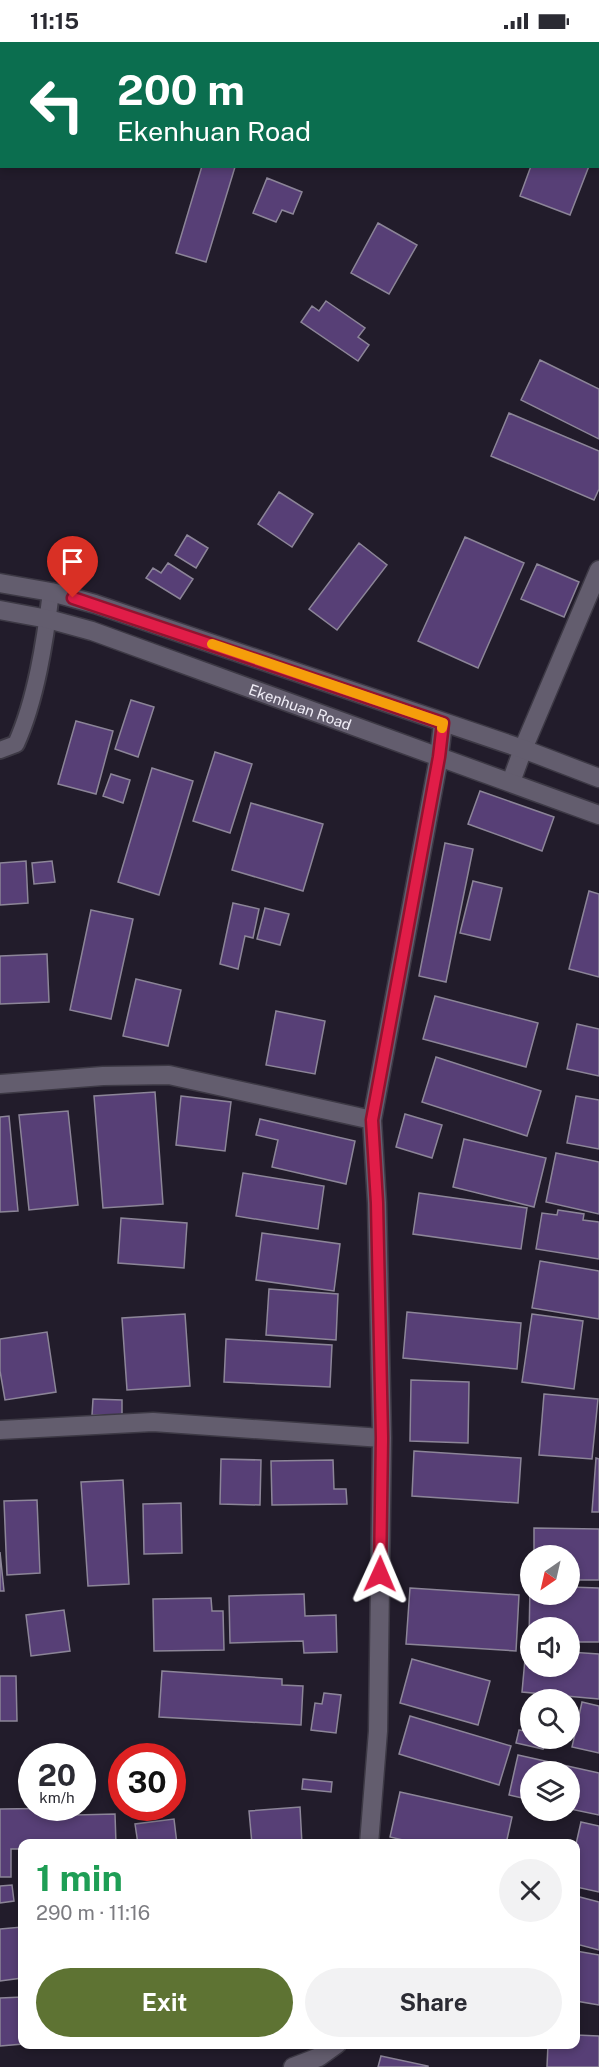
<!DOCTYPE html>
<meta charset="utf-8">
<style>
body{margin:0;font-family:"Public Sans",sans-serif;background:#f2f2f3;color:#2b2b33;height:100vh;display:flex;flex-direction:column;font-size:22px;white-space:nowrap}
*{box-sizing:border-box;margin:0}
p{font-size:20px;color:#7c7c81}
.icon{flex:none;width:33px;height:33px;fill:none;stroke:currentColor;stroke-width:2;stroke-linecap:round;stroke-linejoin:round}
.map{position:relative;flex:1;overflow:hidden}
.details{position:absolute;left:18px;top:1797px;width:562px;height:210px;display:flex;flex-direction:column;background:#fff;border-radius:12px;box-shadow:0 3px 9px #0003}
.details>*{flex:none}
.hud{position:absolute;left:0px;top:0px;width:600px;height:126px;box-shadow:0 3px 9px #0003;background:#0b6e4f;color:#fff;overflow:hidden}
.needle{width:39px;rotate:214deg}
.buttons{position:absolute;left:520px;top:1503px;display:grid;gap:12px}
.buttons a{display:grid;place-items:center;width:60px;height:60px;border-radius:50%;background:#fff;box-shadow:0 3px 9px #0003;font-size:30px}
.speed{position:absolute;left:18px;top:1701px;display:flex;gap:12px;font-size:30px;font-weight:700;text-align:center}
.speed>*{display:grid;place-content:center;width:78px;height:78px;border-radius:50%;background:#fff;box-shadow:0 3px 9px #0003;line-height:1}
.speed small{font-size:15px;font-weight:400}
.speed .limit{border:9px solid #d22;background:#fff;color:#111}
.pin{position:absolute;display:grid;place-items:center;width:51px;height:51px;color:#fff;margin:-62px -26px;border-radius:50% 50% 50% 0;rotate:-45deg;box-shadow:0 0 6px #0007}
.pin .icon{rotate:45deg}
.me{position:absolute;width:66px;margin:-33px;rotate:1deg;stroke-linejoin:round;filter:drop-shadow(0 0 4px #0008)}
.turn{display:flex;align-items:center;gap:21px;height:126px;padding:0 18px;font-size:27px}
.turn .icon{width:78px;height:78px;stroke-width:2.5}
.turn b{display:block;font-size:42px;line-height:51px}
.round{display:grid;place-items:center;flex:none;width:63px;height:63px;border-radius:32px;background:#f2f2f3}
.head{display:flex;align-items:center;justify-content:space-between;height:102px;padding:0 18px}
h1{font-size:36px;font-weight:700;line-height:45px;color:#1e9e55}
.action{display:flex;gap:12px;margin-top:auto;padding:12px 18px}
.action a{flex:1;height:69px;border-radius:36px;background:#5e7333;color:#fff;font-size:24px;font-weight:700;line-height:69px;text-align:center}
.action a+a{background:#f2f2f3;color:#2b2b33}
.status{display:flex;justify-content:space-between;align-items:center;height:42px;padding:0 30px;background:#fff;direction:ltr}
.status svg{height:16px;fill:currentColor}
.map>svg:first-child{display:block}
.building{fill:#573f76;stroke:#8c8598;stroke-width:1.5}
.lines{fill:none;stroke-linecap:round;stroke-linejoin:round}
.service-casing{stroke:#3d3945;stroke-width:20}
.minor-casing{stroke:#3d3945;stroke-width:21}
.secondary-casing{stroke:#3d3945;stroke-width:21}
.service{stroke:#635d6e;stroke-width:16}
.minor{stroke:#635d6e;stroke-width:18}
.secondary{stroke:#635d6e;stroke-width:18}
.route-casing{stroke:#92132f;stroke-width:15}
.route{stroke:#e11d48;stroke-width:10}
.slow{stroke:#f59e0b;stroke-width:10}
.labels{text-anchor:middle;dominant-baseline:central;stroke-width:6;stroke-linejoin:round;paint-order:stroke}
.street-label{font-size:15px;fill:#efecf6;stroke:#221c2b}
</style>
<div class="status"><b>11:15</b><svg viewBox="0 0 49 12"><path d="M0 12V9h3v3zM5 12V6h3v6zM10 12V3h3v9zM15 12V0h3v12zM26 1h20v11H26zM47 4h2v5h-2z"/></svg></div>
<div class="map">
<svg width="599" height="2025" viewBox="0 0 599 2025">
<rect width="100%" height="100%" fill="#221c2b"/>
<path class="building" d="M257,0h40v2h-40z
M202,124l33,1 -29,95 -30,-9z
M531,124h58l-19,49 -50,-19z
M267,136l35,14 -9,22 -11,-4 -6,12 -23,-9z
M378,181l39,22 -28,49 -38,-21z
M326,259l39,27 -7,9 11,8 -11,16 -57,-39 11,-16 7,5z
M540,318l59,29v50l-78,-39z
M509,371l90,38v38l-5,11 -103,-44z
M279,450l34,22 -21,33 -34,-23z
M187,493l21,13 -12,20 -21,-13z
M465,495l59,26 -46,105 -60,-27z
M359,501l28,22 -50,65 -28,-21z
M168,521l25,16 -13,20 -34,-21 7,-10 8,5z
M537,522l42,18 -15,35 -43,-18z
M131,658l23,7 -16,50 -23,-8z
M76,679l37,10 -17,63 -38,-10z
M215,710l37,12 -22,69 -37,-12z
M152,726l41,13 -34,114 -41,-13z
M111,732l19,6 -7,23 -20,-7z
M480,749l74,26 -12,34 -74,-27z
M251,761l72,21 -20,67 -71,-21z
M445,801l28,6 -27,133 -27,-6z
M26,819l2,42 -28,2v-42z
M52,819l3,21 -21,2 -2,-21z
M473,839l29,7 -12,52 -30,-7z
M589,849l10,3v83l-30,-8z
M233,861l26,6 -6,29 -8,-2 -7,33 -18,-5z
M265,866l24,6 -9,31 -23,-6z
M91,868l42,9 -22,100 -41,-9z
M47,912l2,48 -49,2v-48z
M136,937l45,11 -13,56 -45,-10z
M435,954l103,27 -12,44 -103,-28z
M276,969l49,10 -10,53 -49,-9z
M577,982l22,5v47l-32,-7z
M436,1015l105,34 -14,45 -105,-34z
M155,1050l8,112 -60,4 -9,-112z
M181,1054l50,6 -6,49 -49,-6z
M576,1054l23,4v49l-32,-6z
M68,1069l10,94 -49,5 -10,-95z
M405,1072l37,11 -10,33 -36,-11z
M9,1074l9,95 -18,1v-95z
M260,1077l95,22 -9,43 -74,-17 6,-27 -22,-5z
M464,1097l82,19 -12,49 -81,-20z
M556,1111l43,9v52l-53,-12z
M243,1131l81,13 -6,43 -82,-13z
M419,1151l108,15 -6,41 -108,-15z
M558,1168l26,4 -1,6 16,2v37l-63,-10 6,-36 15,2z
M121,1176l66,5 -3,45 -66,-5z
M262,1191l78,11 -6,47 -78,-11z
M540,1219l59,10v48l-67,-11z
M269,1247l69,5 -2,46 -70,-5z
M407,1270l114,11 -4,46 -114,-11z
M185,1272l5,72 -63,4 -5,-72z
M532,1272l51,7 -9,68 -52,-7z
M47,1290l9,60 -51,8 -5,-29v-32z
M226,1297l106,6 -2,42 -106,-5z
M411,1338l58,2 -1,61 -58,-2z
M544,1352l54,5 -6,60 -53,-4z
M93,1357l29,1v16l-30,-1z
M414,1409l107,7 -3,45 -106,-7z
M596,1416l3,1v53h-7z
M221,1417l40,1 -1,45 -40,-1z
M333,1418l1,29h12l1,15 -75,1 -1,-44z
M123,1438l6,104 -41,2 -7,-104z
M37,1458l3,73 -33,2 -3,-74z
M181,1461l1,50 -38,1 -1,-50z
M534,1486l65,1v51h-29v-24h-36z
M0,1510l4,39h-4z
M530,1544l1,8h39v-7l29,1v54h-29v-14h-39v13h-2z
M410,1546l109,7 -3,56 -110,-7z
M304,1552l1,22 31,-1 1,37 -33,1 -1,-12 -73,2 -1,-47z
M211,1556l1,13h11l1,39 -70,1 -1,-52z
M64,1568l6,41 -39,5 -5,-41z
M526,1606h5v18h39v-14l29,2v45l-77,-7z
M412,1617l78,22 -12,44 -78,-22z
M162,1629l120,8v6l21,1 -2,39 -142,-8z
M0,1634h16l1,45h-17z
M324,1651l17,2 -5,38 -25,-3 4,-27 7,1z
M582,1660l17,4v47l-27,-6z
M410,1674l101,30 -12,39 -100,-31z
M519,1688l12,2v6h15l-3,11 -27,-6z
M518,1713l81,18v42l-29,-6v-37h-39v28l-22,-5z
M303,1737l29,3 -1,10 -29,-3z
M400,1750l112,25 -6,27h-86l-30,-7z
M300,1765l2,37h-50l-3,-33z
M74,1766l1,7 40,-1 1,30h-94v5h-11v28h-11v-68z
M174,1777l3,25h-39l-3,-20z
M581,1780l18,4v66l-23,-5v-43z
M12,1843l2,16 -14,2v-17z
M576,1854l23,6v48l-23,-6z
M22,1885v51l-22,3v-52z
M576,1909l23,4v50l-23,-4z
M22,1955l1,47 -23,2v-48z
M576,1993l23,1v31h-52l1,-23h28z
M381,2014l47,10v1h-50z"/>
<g class="lines">
<defs>
<path id="service" d="M0,708l16,-6c20,-44 29,-103 35,-152"/>
<path id="minor" d="M511,740l12,-33 76,-179
M0,1042l103,-8 66,-1 203,45
M0,1388l153,-8 229,16
M369,1802l9,-113 4,-293 -5,-235 -5,-83 67,-363 4,-34
M293,2025l26,-10 18,-13"/>
<g id="secondary">
<path d="M0,541l51,9 44,12 428,145 76,29"/>
<path id="s1" d="M0,568l48,9 44,12 507,184"/>
</g>
</defs>
<use href="#service" class="service-casing"/>
<use href="#minor" class="minor-casing"/>
<use href="#secondary" class="secondary-casing"/>
<use href="#service" class="service"/>
<use href="#minor" class="minor"/>
<use href="#secondary" class="secondary"/>
</g>
<g class="lines">
<defs>
<path id="route" d="M73,556l370,125 -4,34 -67,363 5,83 5,235 -2,136"/>
</defs>
<use href="#route" class="route-casing"/>
<use href="#route" class="route"/>
<path class="slow" d="M212,602l231,79 -1,5"/>
</g>
<g class="labels">
<g class="street-label">
<text stroke="none"><textPath href="#s1" startOffset="316">Ekenhuan Road</textPath></text>
</g>
</g>
</svg>
<div class="buttons">
<a><svg class="needle" viewBox="-14 -14 28 28"><path d="M0-13l5 13h-10z" fill="#e53935"/><path d="M0 13l5-13h-10z" fill="#7c7c81"/></svg></a>
<a><svg class="icon" aria-label="sound" viewBox="0 0 24 24"><path d="M4 9h4l5-4v14l-5-4H4zM17 9q2 3 0 6"/></svg></a>
<a><svg class="icon" aria-label="search" viewBox="0 0 24 24"><circle cx="10" cy="10" r="6"/><path d="M15 15l6 6"/></svg></a>
<a><svg class="icon" aria-label="layers" viewBox="0 0 24 24"><path d="M12 4l9 5-9 5-9-5zM3 14l9 5 9-5"/></svg></a>
</div>
<div class="speed"><div>20<small>km/h</small></div><div class="limit">30</div></div>
<div class="pin" style="left:73px;top:556px;background:#d93025"><svg class="icon" aria-label="arrive" viewBox="0 0 24 24"><path d="M6 21V4h12l-3 4 3 4H6"/></svg></div>
<svg class="me" style="left:380px;top:1532px" viewBox="-20 -20 40 40"><path d="M0-17L14 15 0 8-14 15z" fill="#e11d48" stroke="#fff" stroke-width="4"/></svg>
<div class="hud">
<div class="turn"><svg class="icon" aria-label="left" viewBox="0 0 24 24"><path d="M17 20v-9H6M10 6l-5 5 5 5"/></svg><div><b>200 m</b>Ekenhuan Road</div></div>
</div>
<section class="details">
<div class="head"><div><h1>1 min</h1><p>290 m · 11:16</p></div><a class="round"><svg class="icon" aria-label="close" viewBox="0 0 24 24"><path d="M6 6l12 12M18 6L6 18"/></svg></a></div>
<div class="action"><a>Exit</a><a>Share</a></div>
</section>
</div>
